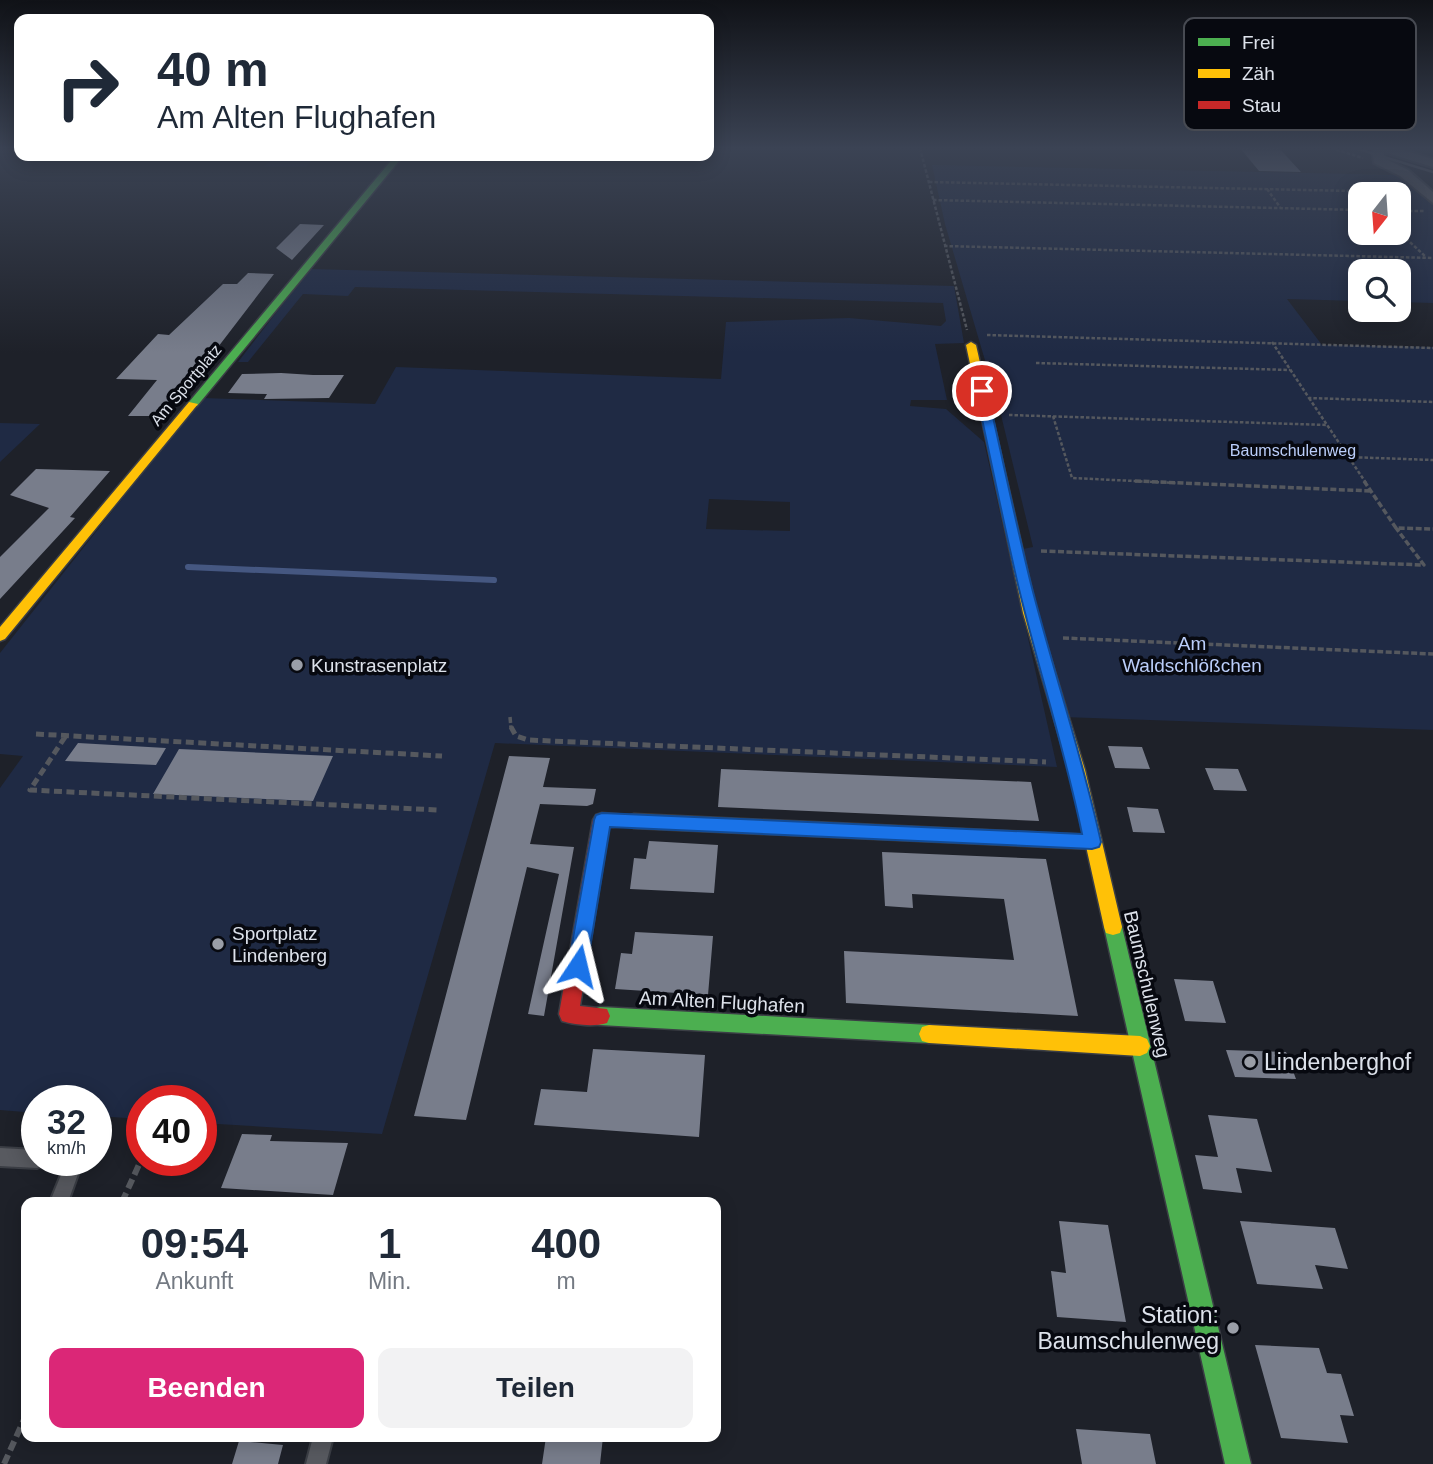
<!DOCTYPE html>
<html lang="de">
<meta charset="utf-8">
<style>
body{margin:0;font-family:Arial,sans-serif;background:#f2f2f3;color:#1f2937;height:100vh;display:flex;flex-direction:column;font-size:26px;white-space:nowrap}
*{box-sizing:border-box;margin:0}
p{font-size:23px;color:#747a83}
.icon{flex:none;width:38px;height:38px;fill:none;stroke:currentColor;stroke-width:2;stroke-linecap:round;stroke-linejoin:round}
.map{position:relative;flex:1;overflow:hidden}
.panel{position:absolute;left:21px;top:1197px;width:700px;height:245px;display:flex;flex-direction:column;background:#fff;border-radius:14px;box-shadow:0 4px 18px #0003}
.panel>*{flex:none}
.guide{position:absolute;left:14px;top:14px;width:700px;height:147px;border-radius:14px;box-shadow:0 4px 18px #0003;background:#fff;color:#1f2937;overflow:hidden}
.needle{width:46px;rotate:197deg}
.fabs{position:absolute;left:1348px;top:182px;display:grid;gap:14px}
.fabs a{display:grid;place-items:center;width:63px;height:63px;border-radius:14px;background:#fff;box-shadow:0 4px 18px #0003;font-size:35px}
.speed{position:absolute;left:21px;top:1085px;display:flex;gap:14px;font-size:35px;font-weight:700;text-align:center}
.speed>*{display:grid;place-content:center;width:91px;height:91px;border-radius:50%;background:#fff;box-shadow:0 4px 18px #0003;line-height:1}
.speed small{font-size:18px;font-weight:400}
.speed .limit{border:10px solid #d22;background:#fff;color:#111}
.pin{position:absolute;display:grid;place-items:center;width:60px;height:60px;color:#fff;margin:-30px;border:4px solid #fff;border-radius:50%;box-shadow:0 2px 7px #0007}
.me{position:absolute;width:77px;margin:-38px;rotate:10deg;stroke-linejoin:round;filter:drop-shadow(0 0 5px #0008)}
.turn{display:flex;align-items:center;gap:24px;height:147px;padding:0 28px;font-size:32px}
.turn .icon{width:91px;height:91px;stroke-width:2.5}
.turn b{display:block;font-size:49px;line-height:60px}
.eta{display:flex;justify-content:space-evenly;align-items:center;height:119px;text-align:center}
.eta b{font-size:42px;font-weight:800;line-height:49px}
.primary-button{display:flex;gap:14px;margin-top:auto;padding:14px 28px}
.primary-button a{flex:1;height:80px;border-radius:14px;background:#db2777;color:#fff;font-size:28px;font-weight:800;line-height:80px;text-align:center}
.primary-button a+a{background:#f2f2f3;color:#1f2937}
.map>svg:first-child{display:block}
.green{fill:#1f2a44;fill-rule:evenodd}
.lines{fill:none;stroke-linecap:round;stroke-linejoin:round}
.stream{stroke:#455781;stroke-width:6}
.building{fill:#787d8b}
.lane-casing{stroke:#3b3e45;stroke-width:4}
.street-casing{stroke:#3b3e45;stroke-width:4}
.fast-casing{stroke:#3b3e45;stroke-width:3}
.slow-casing{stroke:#3b3e45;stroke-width:3}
.jam-casing{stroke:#3b3e45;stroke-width:3}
.path-far3{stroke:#55585e;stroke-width:2.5;stroke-dasharray:3.5 2;stroke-linecap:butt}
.path-far2{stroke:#55585e;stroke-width:3.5;stroke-dasharray:6 2.5;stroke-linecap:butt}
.path-far1{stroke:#55585e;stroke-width:5;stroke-dasharray:8 4.5;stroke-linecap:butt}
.path{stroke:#55585e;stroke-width:6;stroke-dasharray:10 5;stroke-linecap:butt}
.lane{fill:#585a60;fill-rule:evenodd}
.street{fill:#585a60;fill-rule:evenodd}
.fast{fill:#4caf50;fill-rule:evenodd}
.slow{fill:#ffc107;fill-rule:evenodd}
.jam{fill:#c62828;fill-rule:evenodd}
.rail{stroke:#57595f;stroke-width:2.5}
.route{fill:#1a73e8;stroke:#114b97;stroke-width:2}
.poi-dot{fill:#9a9ea7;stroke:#070910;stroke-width:2.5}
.labels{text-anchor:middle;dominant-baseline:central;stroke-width:7;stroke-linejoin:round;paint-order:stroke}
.far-street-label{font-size:16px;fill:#dde2eb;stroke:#070910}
.far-park-label{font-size:16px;fill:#bbcefa;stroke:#070910}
.park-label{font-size:19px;fill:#bbcefa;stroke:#070910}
.poi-label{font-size:19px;fill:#dde2eb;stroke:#070910;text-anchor:start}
.street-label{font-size:19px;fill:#dde2eb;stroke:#070910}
.near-poi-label{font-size:23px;fill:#dde2eb;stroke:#070910;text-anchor:start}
.key{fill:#070910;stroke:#474a52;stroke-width:2}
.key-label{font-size:19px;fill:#dde2eb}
</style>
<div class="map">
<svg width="1433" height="1464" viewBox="0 0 1433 1464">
<rect width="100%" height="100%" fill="#1e2129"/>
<path class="green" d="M276,156h40l-10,11h-42z
M932,165l470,10 31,29v99l-35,-1v-31h-38v30l-73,-2 35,46 111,2v383l-370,-13 -40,-168 10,-2 -32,-132 -56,-191zM1360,194h38v39h-38z
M310,269l644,17 10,57 -29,1 12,56h-36l-1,6 36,3 38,33 73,325 -562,-24 -113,391 -181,-11v-22h-59v18l-46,-3v-15h-59v12l-37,-3v-322l23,-32 -23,-2v-101l202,-255 173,6 21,-37 325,12 5,-57 123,-4 92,8 5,-5 -3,-18 -588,-16 -7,9 -45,-2 -55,68h-10zM709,499l81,3v29l-84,-2z
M0,423l40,1 -40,38z"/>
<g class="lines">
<path class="stream" d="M188,567l306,13"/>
</g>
<path class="building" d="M1240,148h39l22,24 -42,-1z
M300,224l24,1 -32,35 -16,-12z
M248,273l26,1 -82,107 -4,-1 -31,36h-29l29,-36 -41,-1 42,-45 11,1 54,-51h14z
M281,373l32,2h31l-15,23 -65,1 3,-5 -39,-1 14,-19z
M36,469l74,2 -40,46 5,1 -75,81v-42l49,-49 -39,-13z
M78,743l88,5 -10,17 -91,-4z
M1108,746l34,1 8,22 -35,-1z
M179,749l154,7 -20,45 -160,-7z
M509,756l41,2 -7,29 53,2 -3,15 -6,2 -47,-2 -10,40 44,3 -30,169 -16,-2 31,-140 -32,-7 -61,253 -52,-4z
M1205,768l33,1 9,22 -33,-1z
M721,769l310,13 8,39 -321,-14z
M1127,807l31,2 7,24 -32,-1z
M649,841l69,4 -4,48 -84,-4 4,-31 12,1z
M882,852l164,7 32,157 -232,-13 -2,-52 170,9 -10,-61 -92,-5 1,14 -28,-2z
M635,932l78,4 -5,59 -93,-6 6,-36 11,1z
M1174,979l39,2 13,42 -41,-2z
M593,1049l112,6 -6,82 -165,-12 7,-36 46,3z
M1226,1050l60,2 10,27 -61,-2z
M1208,1115l49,4 15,53 -36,-4 6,25 -39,-4 -8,-34 23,2z
M242,1134l30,1 -2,6 78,2 -15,52 -112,-7z
M1059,1221l49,4 18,97 -69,-5 -6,-46 15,2z
M1240,1221l95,7 13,41 -33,-4 8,24 -66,-5z
M1255,1345l64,3 8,25 14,1 13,42 -14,-1 8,28 -67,-5z
M1076,1429l74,5 6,30h-74z
M546,1437h57l-3,27h-58z
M239,1441l44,4 -5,19h-46z"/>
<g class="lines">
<defs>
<path id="lane" d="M0,1148l37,2v10h46l-15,42h-18l13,-32 -17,-4 -2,-4 -1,3 -6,3 -37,-2z
M313,1437h20l-7,27h-20z"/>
<path id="street" d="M1372,148h24l37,11v8l-49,-15v6l24,12 25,22v11l-33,-27 -26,-13z"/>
<path id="fast" d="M395,156h8l-206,250h-8v-4z
M634,814l458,21 6,2 3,5 -3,5 -6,2 -458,-21 -6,-2 -3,-5 3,-5z
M1113,919l7,2 2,6 129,537h-26l-121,-537 2,-6z
M600,1007l329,18 7,2 3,7 -3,7 -7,2 -329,-18 -7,-2 -3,-7 3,-7z"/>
<path id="slow" d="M971,342l5,3 61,268 48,157 37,157 -2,6 -7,2 -7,-2 -2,-6 -35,-157 -46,-157 -57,-268z
M189,402l9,2 -193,235 -5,2v-14z
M929,1025l211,11 7,3 3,7 -3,7 -7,3 -211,-13 -7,-2 -3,-7 3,-7z"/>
<path id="jam" d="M602,813l38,3 3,5 -3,5 -31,1 -29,179 27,3 3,7 -3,7c-13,4 -32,2 -45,-2l-3,-7 34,-194 3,-5z"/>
</defs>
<use href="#lane" class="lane-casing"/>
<use href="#street" class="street-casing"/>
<use href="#fast" class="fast-casing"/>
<use href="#slow" class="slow-casing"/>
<use href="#jam" class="jam-casing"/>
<path class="path-far3" d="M920,148l47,182
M1331,148l32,10
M929,182l471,10
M1267,189l13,18
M933,200l427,10
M1398,211h27
M1398,231l28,26
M944,246l489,12
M987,335l446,13
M1272,342l37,56 124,4
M1036,363l254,7
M1309,398l57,85
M1009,415l318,10
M1053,416l19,62 104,5
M1348,457l85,3"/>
<path class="path-far2" d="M1135,481l236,10
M1364,481l32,47 37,1
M1041,551l383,14 -28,-37
M1063,638l370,16
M510,717l1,11"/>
<path class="path-far1" d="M511,727l5,9 12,4 518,22
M36,734l406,22
M65,737l-35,53 407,20"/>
<path class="path" d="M122,1202l20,-44
M4,1464l22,-49"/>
<use href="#lane" class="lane"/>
<use href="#street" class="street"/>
<use href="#fast" class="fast"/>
<use href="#slow" class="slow"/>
<use href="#jam" class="jam"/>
<path class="rail" d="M1355,148l78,24"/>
</g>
<linearGradient id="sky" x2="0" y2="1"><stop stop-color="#101217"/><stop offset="0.42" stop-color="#3b4354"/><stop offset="1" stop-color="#3b4354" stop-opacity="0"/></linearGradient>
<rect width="1433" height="353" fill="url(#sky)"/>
<path class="route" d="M982,388l5,3c15,64 28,129 44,193 22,86 51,171 70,258l-2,5 -7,2 -482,-22 -23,139 -2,6 -7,2 -7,-2 -3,-6 26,-146 2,-5 6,-2 480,21c-17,-84 -44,-166 -64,-249 -15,-64 -28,-129 -42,-194z"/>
<g class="poi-dot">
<circle cx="297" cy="665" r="7"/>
<circle cx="218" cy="944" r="7"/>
<circle cx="1250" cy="1062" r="7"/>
<circle cx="1233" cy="1328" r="7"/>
</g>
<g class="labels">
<g class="far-street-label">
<text transform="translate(186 385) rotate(-50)">Am Sportplatz</text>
</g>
<g class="far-park-label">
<text x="1293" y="450">Baumschulenweg</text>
</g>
<g class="park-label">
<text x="1192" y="643">Am<tspan x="1192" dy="22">Waldschlößchen</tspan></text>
</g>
<g class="poi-label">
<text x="311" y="665">Kunstrasenplatz</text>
<text x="232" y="933">Sportplatz<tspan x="232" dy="22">Lindenberg</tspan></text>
</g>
<g class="street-label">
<text transform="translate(1147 984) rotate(77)">Baumschulenweg</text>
<text transform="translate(722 1002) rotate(3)">Am Alten Flughafen</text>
</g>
<g class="near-poi-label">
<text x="1264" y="1062">Lindenberghof</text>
<text x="1219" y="1315" text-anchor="end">Station:<tspan x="1219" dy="26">Baumschulenweg</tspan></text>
</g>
</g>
<rect x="1184" y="18" width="232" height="112" rx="10" class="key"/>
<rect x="1198" y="38" width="32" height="8" fill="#4caf50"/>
<rect x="1198" y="69" width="32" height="9" fill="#ffc107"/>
<rect x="1198" y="101" width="32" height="8" fill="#c62828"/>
<g class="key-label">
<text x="1242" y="49">Frei</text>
<text x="1242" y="80">Zäh</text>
<text x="1242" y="112">Stau</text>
</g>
</svg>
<div class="fabs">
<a><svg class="needle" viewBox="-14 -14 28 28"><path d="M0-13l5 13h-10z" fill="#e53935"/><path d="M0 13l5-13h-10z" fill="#747a83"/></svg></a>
<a><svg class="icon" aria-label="search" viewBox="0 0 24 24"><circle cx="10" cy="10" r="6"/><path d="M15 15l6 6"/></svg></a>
</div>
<div class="speed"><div>32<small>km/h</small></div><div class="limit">40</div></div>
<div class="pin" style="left:982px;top:391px;background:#d93025"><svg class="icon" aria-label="arrive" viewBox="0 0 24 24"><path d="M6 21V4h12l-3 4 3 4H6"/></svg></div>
<svg class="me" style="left:578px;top:966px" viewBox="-20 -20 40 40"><path d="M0-17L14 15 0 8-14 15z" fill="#1a73e8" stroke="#fff" stroke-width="4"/></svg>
<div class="guide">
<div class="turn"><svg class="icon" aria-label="right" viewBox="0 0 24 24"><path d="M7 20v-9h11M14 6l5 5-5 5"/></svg><div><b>40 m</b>Am Alten Flughafen</div></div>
</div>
<section class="panel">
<div class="eta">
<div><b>09:54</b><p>Ankunft</p></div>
<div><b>1</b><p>Min.</p></div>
<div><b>400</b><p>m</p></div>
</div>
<div class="primary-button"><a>Beenden</a><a>Teilen</a></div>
</section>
</div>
